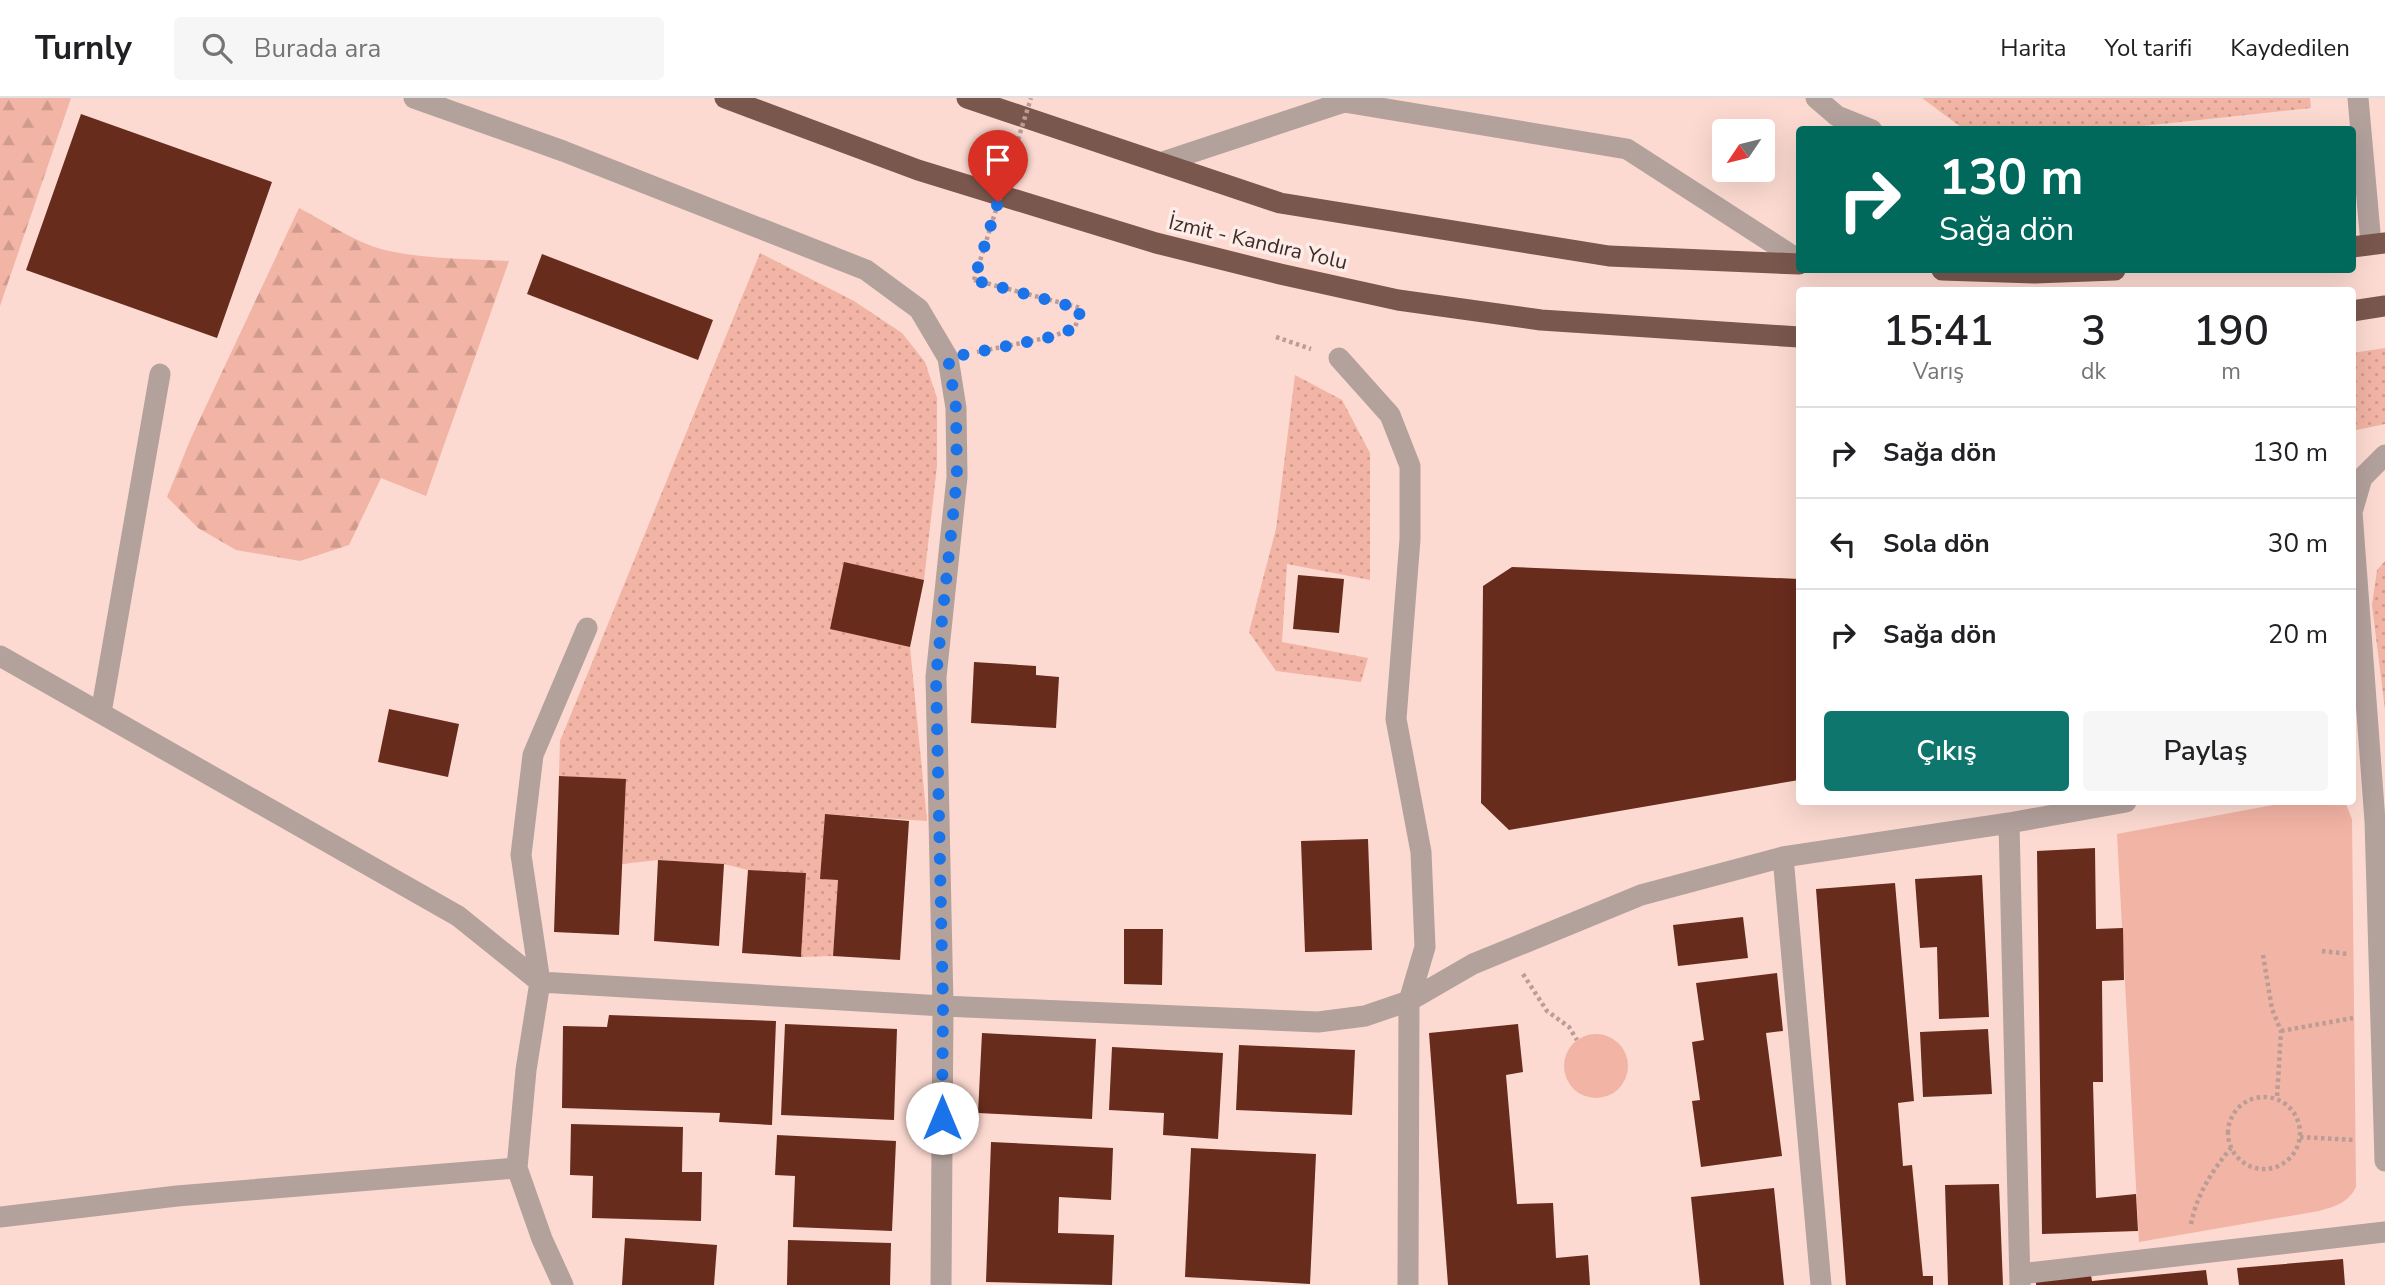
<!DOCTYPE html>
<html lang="tr">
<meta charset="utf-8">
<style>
body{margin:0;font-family:"Nunito Sans",sans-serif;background:#f6f6f6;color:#202124;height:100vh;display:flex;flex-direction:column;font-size:26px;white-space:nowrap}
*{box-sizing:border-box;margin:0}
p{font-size:23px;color:#757577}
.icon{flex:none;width:38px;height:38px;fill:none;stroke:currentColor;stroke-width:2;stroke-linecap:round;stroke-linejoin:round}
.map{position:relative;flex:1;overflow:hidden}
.side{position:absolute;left:1796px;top:189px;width:560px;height:518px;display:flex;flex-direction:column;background:#fff;border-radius:7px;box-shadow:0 7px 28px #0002}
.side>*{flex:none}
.banner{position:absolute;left:1796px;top:28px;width:560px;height:147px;border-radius:7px;box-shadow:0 7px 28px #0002;background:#00695c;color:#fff;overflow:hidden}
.needle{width:46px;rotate:235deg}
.tools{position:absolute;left:1712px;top:21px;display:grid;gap:14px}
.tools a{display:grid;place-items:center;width:63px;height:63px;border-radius:7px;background:#fff;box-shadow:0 7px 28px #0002;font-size:35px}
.pin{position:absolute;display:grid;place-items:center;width:60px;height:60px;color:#fff;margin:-72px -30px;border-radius:50% 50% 50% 0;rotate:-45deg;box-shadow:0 0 7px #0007}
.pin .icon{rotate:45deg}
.me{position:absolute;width:77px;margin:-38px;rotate:0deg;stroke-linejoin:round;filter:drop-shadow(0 0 5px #0008)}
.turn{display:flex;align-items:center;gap:24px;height:147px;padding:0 28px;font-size:32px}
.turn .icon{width:91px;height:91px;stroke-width:2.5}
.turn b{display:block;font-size:49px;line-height:60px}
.eta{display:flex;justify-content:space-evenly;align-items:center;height:119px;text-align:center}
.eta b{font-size:42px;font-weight:600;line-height:49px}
.primary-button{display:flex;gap:14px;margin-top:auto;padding:14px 28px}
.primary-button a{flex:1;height:80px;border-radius:7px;background:#0f766e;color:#fff;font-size:28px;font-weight:600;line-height:80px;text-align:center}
.primary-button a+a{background:#f6f6f6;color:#202124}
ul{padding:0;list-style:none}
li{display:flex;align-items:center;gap:21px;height:91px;padding:0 28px;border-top:2px solid #e0e0e0}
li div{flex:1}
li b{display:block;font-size:26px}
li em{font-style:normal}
header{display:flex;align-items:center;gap:42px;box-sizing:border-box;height:98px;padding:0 35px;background:#fff;border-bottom:2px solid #e0e0e0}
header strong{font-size:33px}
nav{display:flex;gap:38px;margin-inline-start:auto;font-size:24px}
.search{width:490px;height:63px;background:#f6f6f6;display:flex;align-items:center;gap:18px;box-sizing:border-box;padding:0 24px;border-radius:7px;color:#757577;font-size:26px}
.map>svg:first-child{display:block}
.grass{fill:url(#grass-dots)}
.forest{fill:url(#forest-firs)}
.park{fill:#f2b4a4}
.building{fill:#682c1d}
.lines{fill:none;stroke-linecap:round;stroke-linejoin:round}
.path{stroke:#b99d96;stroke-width:4.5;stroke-dasharray:3.5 3.5;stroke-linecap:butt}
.minor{stroke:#b3a19c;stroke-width:21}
.highway{stroke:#7a574d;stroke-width:21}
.path-bridge{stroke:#b99d96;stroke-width:4.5;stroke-dasharray:3.5 3.5;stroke-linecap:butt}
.route{stroke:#1a73e8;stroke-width:12;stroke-dasharray:0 21.6}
.labels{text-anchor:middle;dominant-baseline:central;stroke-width:7;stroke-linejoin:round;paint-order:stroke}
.street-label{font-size:21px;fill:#3d2d29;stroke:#fdece7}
</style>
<header>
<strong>Turnly</strong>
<div class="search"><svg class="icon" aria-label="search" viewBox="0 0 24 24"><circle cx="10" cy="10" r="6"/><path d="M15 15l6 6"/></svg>Burada ara</div>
<nav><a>Harita</a><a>Yol tarifi</a><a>Kaydedilen</a></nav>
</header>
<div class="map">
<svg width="2385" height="1187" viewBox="0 0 2385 1187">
<defs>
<pattern id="grass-dots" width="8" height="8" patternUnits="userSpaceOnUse" patternTransform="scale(1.75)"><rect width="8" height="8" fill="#f2b4a4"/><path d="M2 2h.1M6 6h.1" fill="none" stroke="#d09b8d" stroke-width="1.8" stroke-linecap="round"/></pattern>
<pattern id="forest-firs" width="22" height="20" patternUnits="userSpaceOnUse" patternTransform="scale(1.75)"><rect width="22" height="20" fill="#f2b4a4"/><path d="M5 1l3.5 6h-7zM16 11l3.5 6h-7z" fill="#d09b8d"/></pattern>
</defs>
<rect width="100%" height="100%" fill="#fcdad1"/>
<path class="grass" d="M1922,0h388l1,10 -196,21 -150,1z
M760,155l94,48 48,32 23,29 12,36v68l-13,114 -14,67 17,174 -102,-7 -4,65 17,1 -5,76 -32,1 5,-84 -58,-3 -24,-6 -66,-4 -36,4 4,-84 -67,-4 1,-35z
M2385,250v76l-33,7v-78z
M1295,277l47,25 28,53v127l-83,-16 -5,78 86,16 -7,24 -85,-11 -27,-39 27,-103z
M2385,463v149l-13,-105 5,-35z"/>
<path class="forest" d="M0,0h71l-71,208z
M299,110c29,15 58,36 90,43 39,8 80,8 120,10l-83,235 -45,-18 -32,67 -49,16 -64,-11 -38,-22 -31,-31 24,-59z"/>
<path class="park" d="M2289,704h56l7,17 4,368c-8,16 -20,19 -37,24l-180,31 -22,-408z
M1564 968a32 32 0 1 1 64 0a32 32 0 1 1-64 0Z"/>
<path class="building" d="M81,16l191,68 -55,156 -191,-68z
M542,156l171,66 -15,40 -171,-66z
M844,464l80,18 -14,67 -80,-18z
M1512,469l287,12v201l-290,50 -28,-27 2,-217z
M1298,477l46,4 -5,54 -46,-4z
M974,564l62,4v9l23,2 -3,51 -85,-5z
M389,611l70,15 -11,53 -70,-15z
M559,678l67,3 -7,156 -65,-3z
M825,716l84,7 -9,139 -67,-4 5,-76 -18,-1z
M1368,741l4,111 -67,2 -4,-111z
M2095,750l1,81 27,-1 1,52 -22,1 1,101h-10l3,116 40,-4 2,37 -96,3 -5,-383z
M658,762l66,4 -5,82 -65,-5z
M748,772l58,3 -5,84 -59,-4z
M1982,777l7,142 -50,2 -2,-72 -17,1 -5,-69z
M1895,785l19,218 -16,2 5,63 9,-1 11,111h10v9h-87l-30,-396z
M1743,819l5,41 -70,8 -5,-41z
M1124,831h39l-1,56 -38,-1z
M1777,875l6,58 -17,2 16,123 -81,11 -9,-66 8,-1 -8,-58 12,-2 -8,-57z
M609,917l167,6 -4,104 -53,-3 1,-9 -158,-5 1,-82 44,1z
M785,926l112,5 -3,91 -113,-5z
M1518,926l5,48 -17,3 11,129 36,-1 3,55 32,-3 2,30h-142l-19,-252z
M1988,931l4,65 -69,3 -3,-65z
M982,935l114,6 -4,80 -114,-6z
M1239,947l116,5 -3,65 -116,-5z
M1112,949l111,6 -5,86 -55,-4 1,-22 -55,-3z
M571,1026l112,3 -1,45h20l-1,49 -109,-3 1,-42 -23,-1z
M777,1037l119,6 -4,90 -99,-4 2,-51 -20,-1z
M991,1044l122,6 -2,52 -52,-3 -1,36 56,2 -2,50 -126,-3z
M1191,1050l125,6 -6,130 -125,-7z
M1999,1086l4,101h-55l-3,-100z
M1774,1090l10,97h-84l-9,-88z
M625,1140l92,7 -3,40h-92z
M788,1142l103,3 -1,42h-103z
M2343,1161l2,26h-106l-2,-17z
M2206,1172l2,15h-172v-4l55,-6 1,6z"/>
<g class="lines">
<path class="path" d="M974,182l107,28 -6,20 -24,9 -74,15
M1276,239l35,12
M2322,853l26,3
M2263,857l9,54 9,22 -4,67
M1523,876l24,37 22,16 8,13
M2281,933l72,-13
M2228 1035a36 36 0 1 1 72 0a36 36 0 1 1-72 0Z
M2300,1039l55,3
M2191,1126c6,-30 21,-53 40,-76"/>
<path class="minor" d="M414,0l149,53 303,119 53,39 29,49 8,50 1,69 -21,200 7,329 -2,279
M1816,0l21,18 35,14
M2358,0l13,146
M1160,65l184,-61 283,47 172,111
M1339,260l51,57 20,51v73l-14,180 25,133 4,95 -16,54 -1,284
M2385,357l-23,23 -10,34 23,309 10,340
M0,558l458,260 82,66 403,24 375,16 47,-6 44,-15 64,-37 168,-69 142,-38 226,-34 117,-21
M101,615l59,-339
M2009,725l11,462
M1783,759l38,428
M0,1119l177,-21 340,-28
M2020,1176l365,-42
M563,1187l-21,-46 -25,-71 9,-98 14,-88 -19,-127 12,-100 54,-127"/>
<path class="highway" d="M725,0l193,72 238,73 124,31 118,26 143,20 258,17
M967,0l313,105 329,53 190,8
M2352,149l33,-4
M1942,172l93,3 80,-3
M2352,213l33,-5"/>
<path class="path-bridge" d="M974,182l57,-182"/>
</g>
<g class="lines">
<path class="route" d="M942,1020l1,-112 -7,-329 21,-200 -1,-69 -8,-50 103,-21 24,-9 6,-19 -107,-29 24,-78"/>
</g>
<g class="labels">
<g class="street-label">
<text transform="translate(1258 144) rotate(13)">İzmit - Kandıra Yolu</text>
</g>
</g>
</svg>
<div class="tools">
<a><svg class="needle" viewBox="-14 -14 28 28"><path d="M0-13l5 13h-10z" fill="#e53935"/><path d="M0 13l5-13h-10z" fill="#757577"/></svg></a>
</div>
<div class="pin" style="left:998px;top:104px;background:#d93025"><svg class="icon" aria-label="arrive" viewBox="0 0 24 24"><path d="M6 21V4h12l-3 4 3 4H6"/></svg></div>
<svg class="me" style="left:942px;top:1020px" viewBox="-20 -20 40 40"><circle r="19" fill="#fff"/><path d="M0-13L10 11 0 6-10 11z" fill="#1a73e8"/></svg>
<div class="banner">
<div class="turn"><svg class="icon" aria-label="right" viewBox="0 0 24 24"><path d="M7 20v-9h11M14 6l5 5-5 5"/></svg><div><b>130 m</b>Sağa dön</div></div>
</div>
<section class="side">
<div class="eta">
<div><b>15:41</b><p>Varış</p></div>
<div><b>3</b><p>dk</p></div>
<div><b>190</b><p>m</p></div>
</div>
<ul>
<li><svg class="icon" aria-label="right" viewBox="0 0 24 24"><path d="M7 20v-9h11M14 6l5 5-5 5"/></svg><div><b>Sağa dön</b></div><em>130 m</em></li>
<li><svg class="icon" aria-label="left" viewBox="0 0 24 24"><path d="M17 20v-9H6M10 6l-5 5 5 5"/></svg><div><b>Sola dön</b></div><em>30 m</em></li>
<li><svg class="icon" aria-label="right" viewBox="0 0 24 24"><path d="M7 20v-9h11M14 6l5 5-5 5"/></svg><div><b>Sağa dön</b></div><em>20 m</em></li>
</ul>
<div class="primary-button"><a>Çıkış</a><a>Paylaş</a></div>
</section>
</div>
